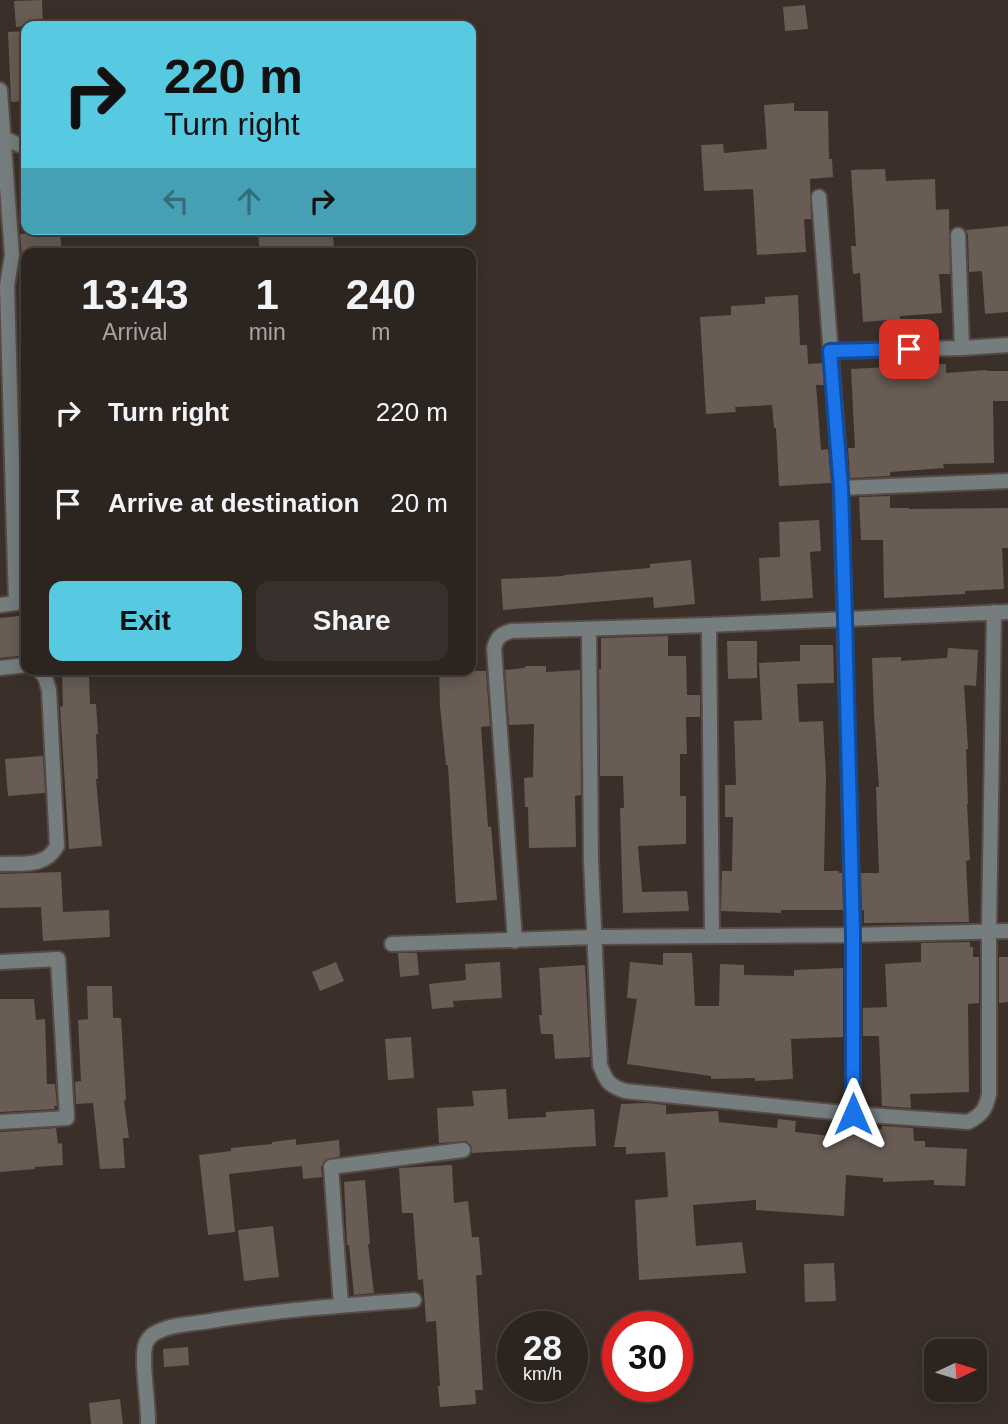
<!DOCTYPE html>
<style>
body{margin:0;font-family:Arial,sans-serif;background:#38302c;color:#f1f3f6;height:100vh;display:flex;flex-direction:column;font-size:26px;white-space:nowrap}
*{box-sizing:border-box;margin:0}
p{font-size:23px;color:#a6a4a4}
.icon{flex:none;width:38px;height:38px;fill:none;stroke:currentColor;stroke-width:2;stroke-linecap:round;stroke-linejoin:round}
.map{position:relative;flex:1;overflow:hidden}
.sheet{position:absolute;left:21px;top:248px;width:455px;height:427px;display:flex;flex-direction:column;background:#2c241f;border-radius:14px;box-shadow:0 4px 18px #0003,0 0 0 2px #48413d}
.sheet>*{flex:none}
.guide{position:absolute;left:21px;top:21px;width:455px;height:214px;border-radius:14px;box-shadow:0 4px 18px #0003,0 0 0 2px #48413d;background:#57c9e1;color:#111;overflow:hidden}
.needle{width:46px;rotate:86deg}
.buttons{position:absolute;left:924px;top:1339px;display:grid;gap:14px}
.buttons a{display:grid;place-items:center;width:63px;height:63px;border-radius:14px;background:#2c241f;box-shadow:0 4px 18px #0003,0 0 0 2px #48413d;font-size:35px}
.speed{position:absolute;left:497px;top:1311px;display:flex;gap:14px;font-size:35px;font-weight:700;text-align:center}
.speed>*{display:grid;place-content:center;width:91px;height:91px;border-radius:50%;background:#2c241f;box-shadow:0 4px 18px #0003,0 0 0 2px #48413d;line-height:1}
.speed small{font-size:18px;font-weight:400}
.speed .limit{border:10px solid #d22;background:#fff;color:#111}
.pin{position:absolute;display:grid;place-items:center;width:60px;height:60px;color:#fff;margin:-30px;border-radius:14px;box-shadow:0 4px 10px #0006}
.me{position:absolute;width:77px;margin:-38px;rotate:0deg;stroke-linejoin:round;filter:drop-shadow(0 0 5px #0008)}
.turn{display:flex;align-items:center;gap:24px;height:147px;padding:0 28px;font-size:32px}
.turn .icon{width:91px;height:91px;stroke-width:2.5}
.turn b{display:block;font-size:49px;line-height:60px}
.lanes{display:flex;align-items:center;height:66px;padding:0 28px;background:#0003;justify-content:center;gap:35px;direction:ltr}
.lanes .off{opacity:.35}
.eta{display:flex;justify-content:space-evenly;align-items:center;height:119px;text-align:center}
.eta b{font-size:42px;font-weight:600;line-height:49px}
.cta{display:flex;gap:14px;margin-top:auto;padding:14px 28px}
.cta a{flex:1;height:80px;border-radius:14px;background:#57c9e1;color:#111;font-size:28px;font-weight:600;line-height:80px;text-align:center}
.cta a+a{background:#38302c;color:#f1f3f6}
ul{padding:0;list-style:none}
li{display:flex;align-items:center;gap:21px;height:91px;padding:0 28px}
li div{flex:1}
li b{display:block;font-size:26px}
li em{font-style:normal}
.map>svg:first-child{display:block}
.building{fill:#685c54}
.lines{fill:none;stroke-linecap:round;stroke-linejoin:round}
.minor-casing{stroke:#564c45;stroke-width:18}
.minor{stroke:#767d7f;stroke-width:14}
.route-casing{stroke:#114b97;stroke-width:18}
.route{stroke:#1a73e8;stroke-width:12}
</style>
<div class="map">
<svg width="1008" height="1424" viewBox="0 0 1008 1424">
<rect width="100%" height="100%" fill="#3b3029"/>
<path class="building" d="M42,0l1,24 -27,3 -2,-26z
M805,5l3,24 -23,2 -2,-24z
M26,31v70l-15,1 -3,-70z
M794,103v8h34l1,48h3l1,18 -23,2 1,40h-7l2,33 -49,3 -4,-66 -49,2 -3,-46 22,-1 1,9 43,-4 -3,-44z
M885,169l1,12 49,-2 1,31 13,-1 1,65h-11l3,39 -42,3v3l-37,3 -3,-49 -7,1 -2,-28h5l-5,-76z
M1008,226v86l-23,2 -3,-43 -13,1 -1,-37 -2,-5z
M291,229h41l3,25h-75l-2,-21z
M60,230l2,24h-40l-2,-20z
M798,295l2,50h7l1,19 14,-1 2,22h-8l5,65 7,-1 3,34 -52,3 -3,-58h-2l-2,-23 -37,2 1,5 -30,2 -6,-97 31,-2v-9l34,-2v-7z
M946,364v9l41,-3v1h21v30h-15l1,62 -51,1 1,4 -54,4v4l-40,2 -2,-30h7l-4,-79z
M890,496v12h19v1l99,-1v40h-6l2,41 -39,2v3l-81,4 -1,-58h-22l-2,-43z
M819,520l2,31 -11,1 3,46 -52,3 -2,-43 21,-1 -1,-35z
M691,560l4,44 -41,4 -1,-11 -150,13 -2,-31 63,-3v-1l86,-7v-4z
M19,616v3l7,-1v37l-26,3v-40z
M668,636v20h18l1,39h13v22h-14l1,37h-7v42h6v48l-48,2 4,46 45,-1 2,20 -66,2 -3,-105h4l-1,-32h-23l-1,-107h2v-31z
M727,641h30v37l-29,1z
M800,645h33l1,38 -37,1 2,38 24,-1 3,56 -2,94h15v2h3l1,37h-62v3l-60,-2 1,-40h10l1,-54h-8v-32h11l-2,-64 28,-1 -3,-57 41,-2z
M948,648l30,2 -2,36 -12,-1 4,64h-2l2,55h-1l3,56 -4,1 3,61 -105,1v-13h-2l-1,-37h18l-3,-86h3l-5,-73 -2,-56 29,-1v4l46,-3z
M525,666h21v6l34,-2 1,125 -6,1 1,51 -47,1 -1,-41h-3l-1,-29 9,-1 1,-53 -25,1 -4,-55 20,-2z
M439,670l47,1 4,55 -9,1 7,100 3,-1 6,74 -41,3 -8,-138h-2l-6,-59z
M89,676l1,28h6l2,30h-2l2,45h-2l6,67 -33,3 -9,-142 3,-1 -1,-29z
M43,756l2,37 -37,3 -3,-37z
M61,872l2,40 46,-2 1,27 -67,4 -2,-34 -41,1v-34z
M970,942v5h3v10h6v46l-11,1 1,88 -59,2 1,14 -29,-2 -3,-70h-16v-28l24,-1 -2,-43 36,-2v-19z
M398,953h19l2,22 -19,2z
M663,953h29l3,53h24l1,-42 24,1v10l50,1v-6l49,-2v69l-52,2 2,40 -38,2v-3l-44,1v-3l-84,-12 10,-65 -10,-1 3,-36 33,3z
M999,957h9v45l-9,1z
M336,962l8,19 -24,10 -8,-19z
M500,962l2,36 -49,3 1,6 -22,2 -3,-25 37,-4 -1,-16z
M585,965l5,92 -35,2 -2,-25h-12l-2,-19h3l-3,-47z
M87,986h25l1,32h8l5,82 -2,1 5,37h-6l2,30 -25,1 -7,-66 -17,1 -1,-22 6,-1 -3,-61 10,-1z
M0,999h34l2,21 9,-1 2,65h8l2,22h-3l1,3 -55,3z
M411,1037l3,41 -26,2 -3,-41z
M506,1089l2,30 38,-2v-5l48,-3 2,37 -124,7 -1,-8 -5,-4 -27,2 -2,-35 37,-2 -2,-15z
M647,1103l19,2v9l52,-3 1,11 58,6 1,-9 18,2 -1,11 53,6 2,-12 32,3v-3l31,2 1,13h11v6l42,2 -2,37 -31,-1v-5l-51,2v-4l-37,-3 -2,41 -88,-6v-10l-63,5 3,41 46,-4 4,31 -107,7 -4,-80 33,-3 -3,-45 -39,2v-7h-12l7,-43z
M56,1128l2,16 4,-1 1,22 -28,2v2l-35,3v-40z
M296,1139v6l43,-5 1,16 -15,4 -4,7 1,10 -19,2 -1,-13 -73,8 6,58 -27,3 -9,-80 32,-4v-3l41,-4v-2z
M452,1165l2,38 14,-2 4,36h7l3,38h-6l7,115h-8l1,14 -36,3 -2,-21h2l-4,-65 -10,1 -3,-43 -5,1 -5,-67h-11l-3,-45z
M365,1180l5,64h-2l6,49 -20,2 -5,-50h-2l-3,-63z
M273,1226l6,51 -35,4 -6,-51z
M834,1263l2,38 -31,1 -1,-38z
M188,1347l1,18 -25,2 -1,-18z
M120,1399l3,25h-32l-2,-21z"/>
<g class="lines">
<defs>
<path id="minor" d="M0,90l12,165 -5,31 9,317 -16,2
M4,138l22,10
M819,197l22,291 12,447v179
M958,235l4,113
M830,351l132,-3 46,-3
M841,488l167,-7
M709,625l3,311
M589,629l2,232 9,204c6,16 8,20 25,26l228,23 115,8c14,-7 18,-13 21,-28v-164l5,-318
M0,668l26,-3
M0,864c22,-1 45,4 57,-18l-8,-156 -4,-13 -6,-7
M515,941l-21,-293c3,-11 7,-14 17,-17l198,-6 299,-13
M392,944l202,-7 259,-2 155,-4
M0,962l58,-3 9,159 -67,4
M341,1305l-10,-138 132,-17
M148,1424c1,-20 -8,-65 -2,-81 2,-4 6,-9 11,-11 15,-8 36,-8 53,-11 67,-11 136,-16 204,-21"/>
</defs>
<use href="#minor" class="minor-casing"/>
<use href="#minor" class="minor"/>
</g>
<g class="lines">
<defs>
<path id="route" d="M853,1114v-179l-8,-317 -4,-130 -11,-137 79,-2"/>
</defs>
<use href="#route" class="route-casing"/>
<use href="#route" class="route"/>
</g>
</svg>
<div class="buttons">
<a><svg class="needle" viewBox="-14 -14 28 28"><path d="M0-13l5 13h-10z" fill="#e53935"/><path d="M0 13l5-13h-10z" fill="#a6a4a4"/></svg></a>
</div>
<div class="speed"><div>28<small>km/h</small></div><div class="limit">30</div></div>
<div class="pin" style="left:909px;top:349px;background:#d93025"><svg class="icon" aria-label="arrive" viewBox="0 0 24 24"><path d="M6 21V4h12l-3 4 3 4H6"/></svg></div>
<svg class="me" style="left:853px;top:1114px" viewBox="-20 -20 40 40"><path d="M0-17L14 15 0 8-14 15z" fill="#1a73e8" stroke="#fff" stroke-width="4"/></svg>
<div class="guide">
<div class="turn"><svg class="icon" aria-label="right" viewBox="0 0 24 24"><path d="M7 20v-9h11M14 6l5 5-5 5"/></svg><div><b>220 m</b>Turn right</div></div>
<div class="lanes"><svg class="icon off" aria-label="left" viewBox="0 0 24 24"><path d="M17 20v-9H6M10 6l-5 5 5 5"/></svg><svg class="icon off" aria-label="ahead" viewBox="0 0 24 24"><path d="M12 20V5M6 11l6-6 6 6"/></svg><svg class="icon" aria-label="right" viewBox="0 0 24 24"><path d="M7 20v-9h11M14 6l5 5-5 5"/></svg></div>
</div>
<section class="sheet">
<div class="eta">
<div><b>13:43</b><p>Arrival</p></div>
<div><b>1</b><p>min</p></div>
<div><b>240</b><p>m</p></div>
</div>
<ul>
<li><svg class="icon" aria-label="right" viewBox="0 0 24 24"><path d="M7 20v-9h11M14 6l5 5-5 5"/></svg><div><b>Turn right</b></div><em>220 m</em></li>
<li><svg class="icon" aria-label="arrive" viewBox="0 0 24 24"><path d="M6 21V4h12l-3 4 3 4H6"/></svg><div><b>Arrive at destination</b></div><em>20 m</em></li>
</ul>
<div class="cta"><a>Exit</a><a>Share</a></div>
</section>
</div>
